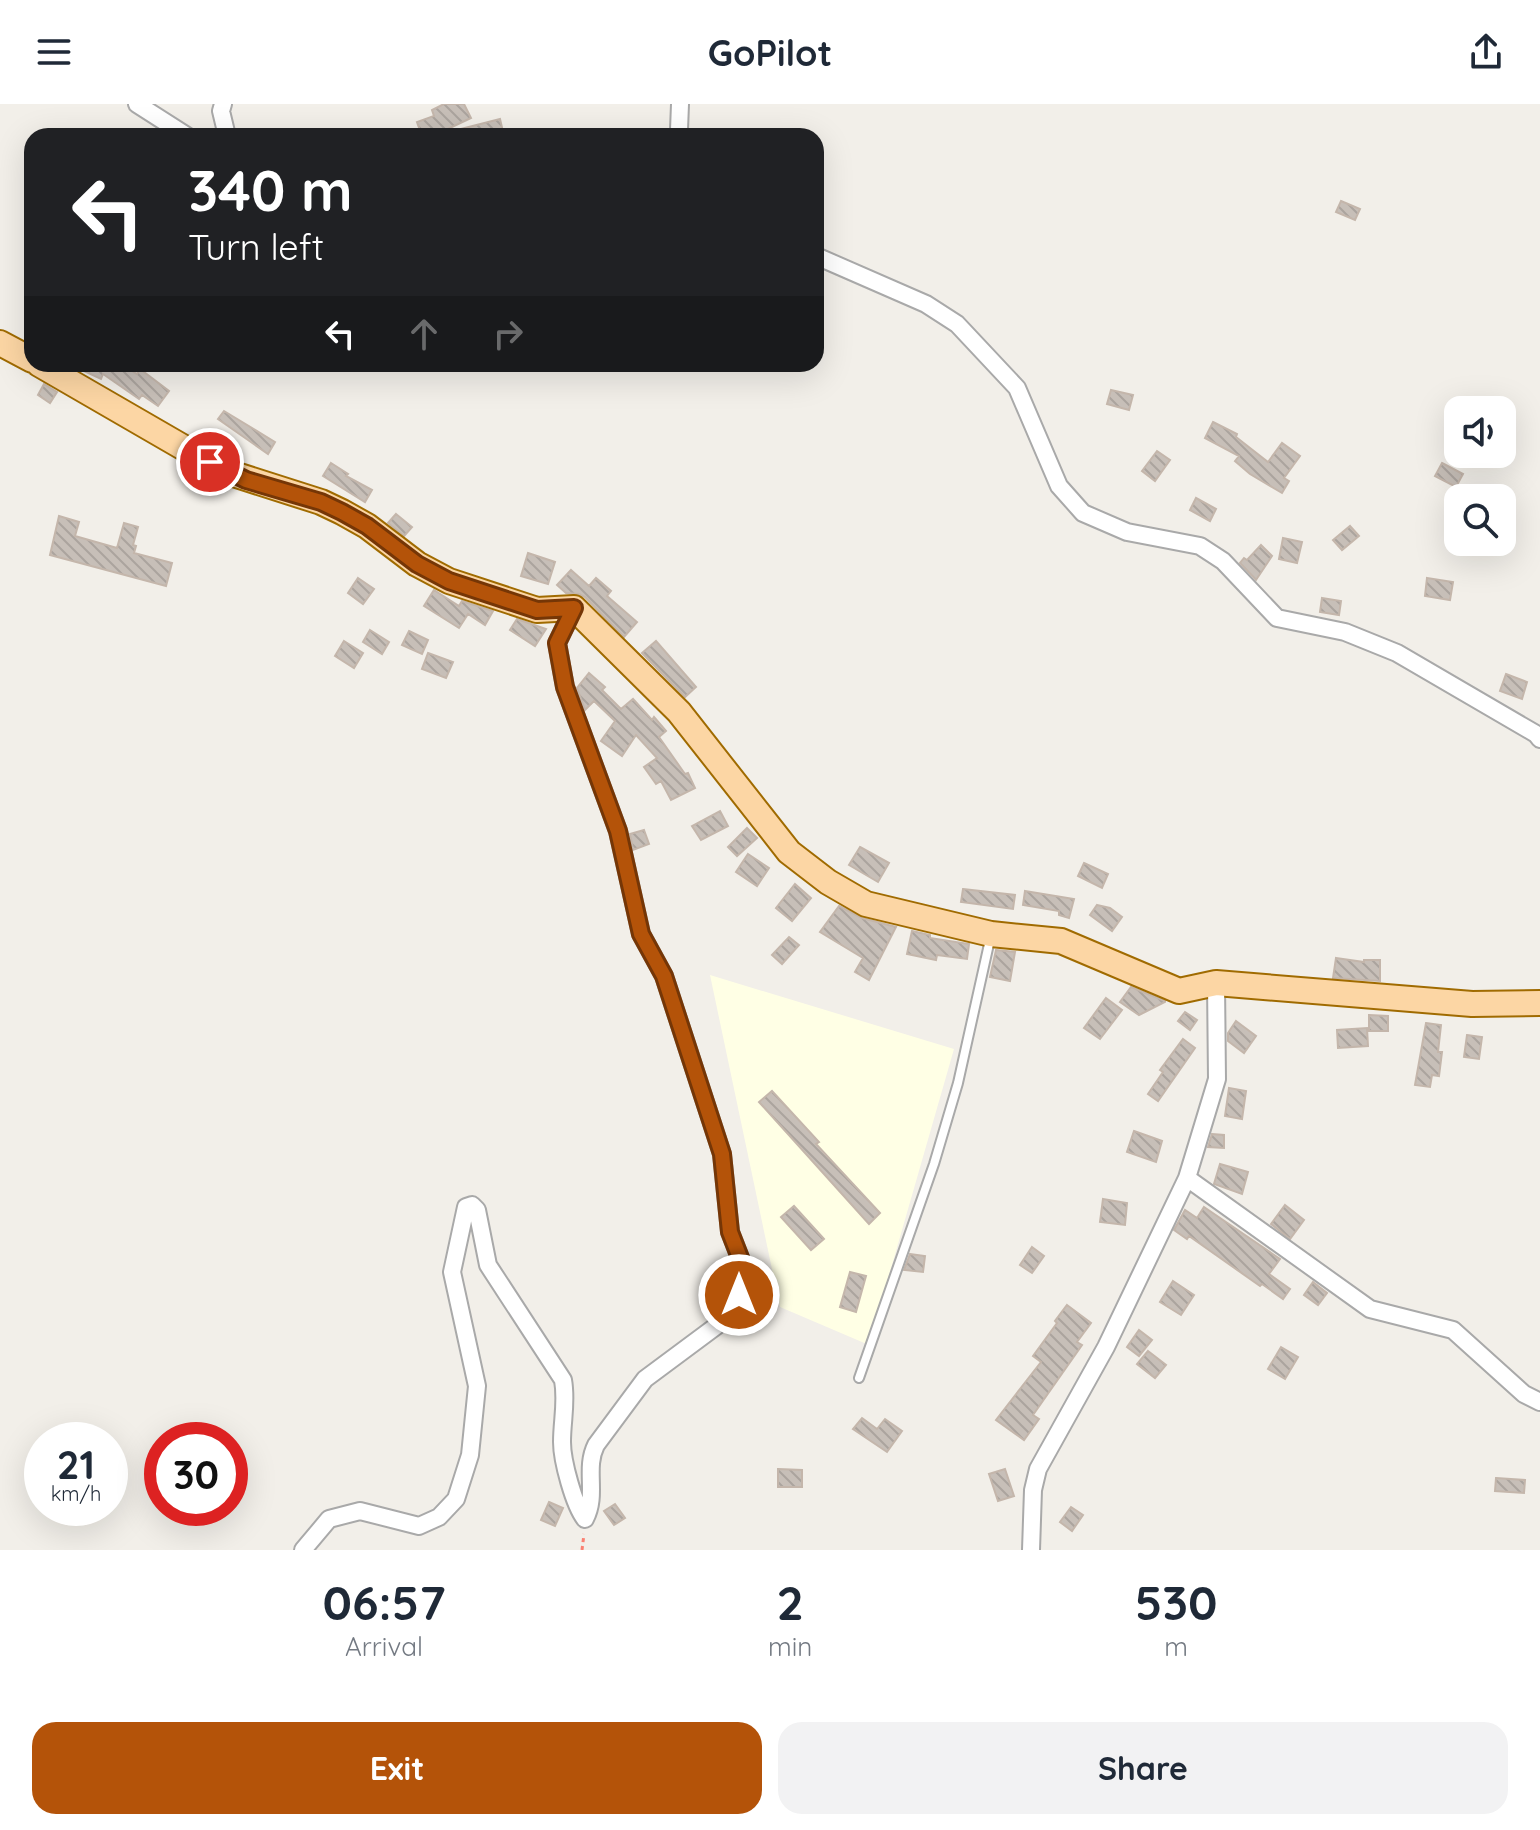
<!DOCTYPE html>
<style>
body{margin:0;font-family:Quicksand,sans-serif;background:#f2f2f3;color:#1f2937;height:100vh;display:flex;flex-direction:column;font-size:30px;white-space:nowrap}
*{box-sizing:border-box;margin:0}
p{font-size:26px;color:#747a83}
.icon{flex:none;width:44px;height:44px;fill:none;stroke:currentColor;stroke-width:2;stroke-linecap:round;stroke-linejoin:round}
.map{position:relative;height:1446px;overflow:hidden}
.drawer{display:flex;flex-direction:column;background:#fff;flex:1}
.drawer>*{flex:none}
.guide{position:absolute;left:24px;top:24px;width:800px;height:244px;border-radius:24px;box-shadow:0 8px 32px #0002;background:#202124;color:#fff;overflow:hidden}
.tools{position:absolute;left:1444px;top:292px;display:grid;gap:16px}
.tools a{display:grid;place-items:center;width:72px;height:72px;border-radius:16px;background:#fff;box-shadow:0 8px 32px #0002;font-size:40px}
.speed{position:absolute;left:24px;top:1318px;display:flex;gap:16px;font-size:40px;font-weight:700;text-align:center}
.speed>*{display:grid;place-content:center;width:104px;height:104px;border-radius:50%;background:#fff;box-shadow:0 8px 32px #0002;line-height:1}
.speed small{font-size:20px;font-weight:400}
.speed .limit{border:12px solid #d22;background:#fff;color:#111}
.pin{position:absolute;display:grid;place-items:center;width:68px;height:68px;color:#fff;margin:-34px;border:4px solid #fff;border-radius:50%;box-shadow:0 2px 8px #0007}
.me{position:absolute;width:88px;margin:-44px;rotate:0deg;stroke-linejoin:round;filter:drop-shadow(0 0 6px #0008)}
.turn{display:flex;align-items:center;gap:28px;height:168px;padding:0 32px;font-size:36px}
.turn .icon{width:104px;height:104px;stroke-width:2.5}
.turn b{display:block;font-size:56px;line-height:68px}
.lanes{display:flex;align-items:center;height:76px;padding:0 32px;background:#0003;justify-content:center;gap:40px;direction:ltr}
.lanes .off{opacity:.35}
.eta{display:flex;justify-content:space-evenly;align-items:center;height:136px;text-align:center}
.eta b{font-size:48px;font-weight:700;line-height:56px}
.button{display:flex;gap:16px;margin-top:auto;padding:16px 32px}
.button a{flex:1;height:92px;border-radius:24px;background:#b45309;color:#fff;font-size:32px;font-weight:700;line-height:92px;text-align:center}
.button a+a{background:#f2f2f3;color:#1f2937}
header{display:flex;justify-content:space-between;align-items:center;height:104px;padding:0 32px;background:#fff;font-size:36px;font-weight:700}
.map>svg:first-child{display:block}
.education{fill:#ffffe5}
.building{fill:url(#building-back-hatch);stroke:#c4b6ab;stroke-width:2}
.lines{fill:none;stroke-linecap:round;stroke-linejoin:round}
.service-casing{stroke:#a9a9a9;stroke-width:12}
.minor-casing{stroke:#a9a9a9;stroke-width:20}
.primary-casing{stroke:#a06b00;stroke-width:28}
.path{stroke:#fa8072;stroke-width:3;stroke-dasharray:4 4;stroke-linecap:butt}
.service{stroke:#fff;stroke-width:8}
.minor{stroke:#fff;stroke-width:16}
.primary{stroke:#fcd6a4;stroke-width:24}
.route-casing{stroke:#753606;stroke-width:20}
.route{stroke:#b45309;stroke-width:14}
</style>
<header><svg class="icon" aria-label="menu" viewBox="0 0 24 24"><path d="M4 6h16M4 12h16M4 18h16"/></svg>GoPilot<svg class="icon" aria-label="share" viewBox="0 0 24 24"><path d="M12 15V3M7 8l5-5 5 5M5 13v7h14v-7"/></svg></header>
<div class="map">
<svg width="1540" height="1446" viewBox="0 0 1540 1446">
<defs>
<pattern id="building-back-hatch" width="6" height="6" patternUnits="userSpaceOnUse" patternTransform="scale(2)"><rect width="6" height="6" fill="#c7bfb8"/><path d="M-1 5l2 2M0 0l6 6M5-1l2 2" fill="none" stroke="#aba49e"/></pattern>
</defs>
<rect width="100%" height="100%" fill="#f2efe9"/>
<path class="education" d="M710,871l244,74 -85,296 -89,-38z"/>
<path class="building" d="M444,0h20l7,14 -38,18h-11l-5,-14 17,-6 -2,-6z
M500,15l4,17h-54l-1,-4z
M1341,97l19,8 -5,11 -19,-8z
M69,260h52l16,10 3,-5 29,22 -11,15 -16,-11 -3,4 -36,-25 -2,5z
M44,280l13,8 -7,11 -12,-8z
M1111,286l22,5 -4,15 -22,-6z
M224,307l51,31 -7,12 -50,-35z
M1213,318l24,12 -1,3 32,25 14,-19 18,13 -16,22 5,3 -7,12 -32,-19 -15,-13 4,-5 -34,-18z
M1157,347l13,9 -15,21 -13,-10z
M331,359l17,11 -2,2 26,14 -7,12 -42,-26z
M1442,359l21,11 -7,13 -21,-11z
M1196,394l20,11 -6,12 -20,-11z
M396,410l16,13 -8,9 -16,-13z
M59,412l20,6 -4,14 42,12 7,-25 14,4 -5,18 3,1 -2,7 38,10 -6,23 -116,-31z
M1350,422l9,10 -17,14 -9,-10z
M1283,434l19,4 -5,21 -18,-4z
M1261,441l11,11 -16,24 -16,-17 4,-5 3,2z
M528,449l27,9 -7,22 -27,-8z
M571,466l18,16 7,-8 15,13 -4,5 30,26 -13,15 -39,-40 -6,-3 -13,-1 -9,-8z
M358,474l16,11 -11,15 -15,-11z
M1427,474l26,4 -3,18 -25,-4z
M434,486l25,16 3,-5 31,10 -8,14 -17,-11 -9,14 -35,-22z
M1322,494l19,3 -2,14 -19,-3z
M517,515l29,10 -11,17 -25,-16z
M370,526l19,12 -7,12 -19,-12z
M409,527l19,9 -6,14 -20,-9z
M344,537l19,12 -9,15 -19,-12z
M656,537l40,46 -11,10 -43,-44z
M428,549l25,9 -7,16 -24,-9z
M589,569l16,14 -3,3 19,19 12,-10 19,21 2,-3 12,14 -7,6 26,37 3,-1 7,15 -24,12 -10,-19 -5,3 -12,-17 13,-9 -21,-23 -14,21 -21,-15 14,-20 -21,-20 -9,9 -8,-22z
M1506,570l21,8 -5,17 -22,-8z
M720,707l8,15 -27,14 -9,-14z
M747,724l10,10 -20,18 -9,-9z
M644,726l5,14 -16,6 -3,-16z
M860,743l29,16 -11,19 -29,-17z
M748,750l21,14 -12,18 -21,-14z
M1084,759l24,11 -6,14 -24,-12z
M795,780l16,14 -19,23 -16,-13z
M963,785l52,6 -2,14 -52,-7z
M1025,787l49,8 -5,19 -10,-3v-4l-36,-6z
M1097,801l13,3 12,9 -10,14 -22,-16z
M839,802l23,12 34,9 -27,53 -14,-8 8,-14 -43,-26z
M912,827l18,4v3l39,6 -2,15 -30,-4 -1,5 -29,-6z
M789,833l10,8 -17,19 -10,-9z
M996,846l19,2 -5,29 -20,-4z
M1336,854l28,4v-2h16v21l-47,-3z
M1131,883l34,14v1l-26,13 -19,-13z
M1106,894l16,12 -22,29 -16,-11z
M1185,908l12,8 -7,10 -12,-9z
M1369,911l19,1v15h-19z
M1236,917l20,15 -12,17 -16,-12v-8z
M1426,919l15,2 -3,27h4l-3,24 -7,-1 -2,12 -15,-2z
M1367,924l1,18 -30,2 -1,-18z
M1467,931l15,2 -3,22 -15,-2z
M1183,935l12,9 -37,53 -10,-7 15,-22 -3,-2z
M1229,984l17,3 -4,28 -17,-3z
M772,987l47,51 -3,2 64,69 -11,11 -110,-122z
M1134,1027l28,10 -6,21 -29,-10z
M1212,1030l12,1v13l-16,-1z
M1220,1060l28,8 -6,22 -28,-10z
M1103,1095l24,4 -2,22 -25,-3z
M1285,1101l19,15 -14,19 -19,-15z
M794,1102l30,33 -13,11 -30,-33z
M1204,1103l76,52 -11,15 21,15 -7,10 -21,-15 -2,2 -71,-50 -2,3 -13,-9 11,-20 12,8z
M1032,1143l12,9 -12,17 -12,-8z
M910,1150l15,2 -2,16 -19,-2z
M850,1168l16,4 -10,36 -16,-5z
M1173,1177l21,14 -13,20 -21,-13z
M1313,1178l14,11 -9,12 -14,-10z
M1067,1201l24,18 -14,19 5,3 -49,70 6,4 -15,21 -28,-20 45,-58 -8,-6 24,-33 -2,-2z
M1139,1226l13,10 -13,16 -12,-9z
M1281,1243l17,10 -13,22 -17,-10z
M1148,1247l18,14 -11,13 -18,-14z
M862,1314l15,11 8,-10 17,12 -15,21 -34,-23z
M778,1365l24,1v17h-24z
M1005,1365l9,27 -16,5 -9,-27z
M1496,1374l29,2 -1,13 -29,-2z
M549,1398l14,6 -8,18 -14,-6z
M615,1400l10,14 -11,7 -10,-14z
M1071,1403l12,8 -11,16 -12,-9z"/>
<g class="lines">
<defs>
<path id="service" d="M859,1274l75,-214 24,-81 33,-148"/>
<path id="minor" d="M137,0l50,32
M223,0l-2,7 6,25
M680,0l-1,26 2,6
M816,152l110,48 31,20 60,64 42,98 24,27 44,19 73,14 23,15 54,57 68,14 52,21 139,81 4,5
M1187,1074l183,131 83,21 71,64 16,8
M303,1446l26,-31 31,-8 59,15 20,-9 17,-18 14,-44 7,-69 -25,-114 14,-65 6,-2 5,5 11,55 75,115c4,22 -1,40 -1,62 0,19 12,63 23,77 13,-25 -1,-50 11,-74l49,-66 74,-55 20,-29 5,-27 -14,-36 -8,-78 -58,-178 -23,-42 -23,-103 -53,-144 -8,-44 17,-35
M1031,1446l2,-60 5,-21 68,-122 81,-169 30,-99 -1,-96"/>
<path id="primary" d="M0,239l32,17
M39,260l185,107 97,31 21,10 25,14 50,38 32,17 88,29 37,-2 105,104 110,140 39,30 38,22 125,30 70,7 118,50 37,-8 256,21 68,-1"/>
</defs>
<use href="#service" class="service-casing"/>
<use href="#minor" class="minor-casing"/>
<use href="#primary" class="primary-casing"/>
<path class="path" d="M582,1446l2,-16"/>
<use href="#service" class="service"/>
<use href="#minor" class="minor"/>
<use href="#primary" class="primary"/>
</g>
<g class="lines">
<defs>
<path id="route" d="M210,358l36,18 75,22 21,10 25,14 50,38 32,17 88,29 37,-2 -17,35 8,44 53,144 23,103 23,42 58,178 8,78 14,36 -5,27"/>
</defs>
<use href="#route" class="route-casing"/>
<use href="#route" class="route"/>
</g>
</svg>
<div class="tools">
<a><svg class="icon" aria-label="sound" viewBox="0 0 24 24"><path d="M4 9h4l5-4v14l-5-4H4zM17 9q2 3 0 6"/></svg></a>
<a><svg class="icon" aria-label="search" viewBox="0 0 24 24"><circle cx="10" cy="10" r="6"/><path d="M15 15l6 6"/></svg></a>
</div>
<div class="speed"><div>21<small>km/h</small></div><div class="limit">30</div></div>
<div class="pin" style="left:210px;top:358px;background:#d93025"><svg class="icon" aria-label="arrive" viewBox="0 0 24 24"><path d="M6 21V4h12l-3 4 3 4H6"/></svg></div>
<svg class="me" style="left:739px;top:1191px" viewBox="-20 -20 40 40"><circle r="17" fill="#b45309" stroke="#fff" stroke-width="3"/><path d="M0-11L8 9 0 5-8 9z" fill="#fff"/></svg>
<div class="guide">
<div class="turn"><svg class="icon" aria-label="left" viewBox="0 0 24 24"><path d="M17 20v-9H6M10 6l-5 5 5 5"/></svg><div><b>340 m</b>Turn left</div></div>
<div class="lanes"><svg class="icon" aria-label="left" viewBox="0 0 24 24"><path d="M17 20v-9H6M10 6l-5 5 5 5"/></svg><svg class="icon off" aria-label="ahead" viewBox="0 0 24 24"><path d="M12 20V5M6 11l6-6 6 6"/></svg><svg class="icon off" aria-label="right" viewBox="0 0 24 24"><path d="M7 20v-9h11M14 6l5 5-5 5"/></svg></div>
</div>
</div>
<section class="drawer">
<div class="eta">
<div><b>06:57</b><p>Arrival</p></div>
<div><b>2</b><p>min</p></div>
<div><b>530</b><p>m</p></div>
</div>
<div class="button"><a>Exit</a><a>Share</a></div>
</section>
